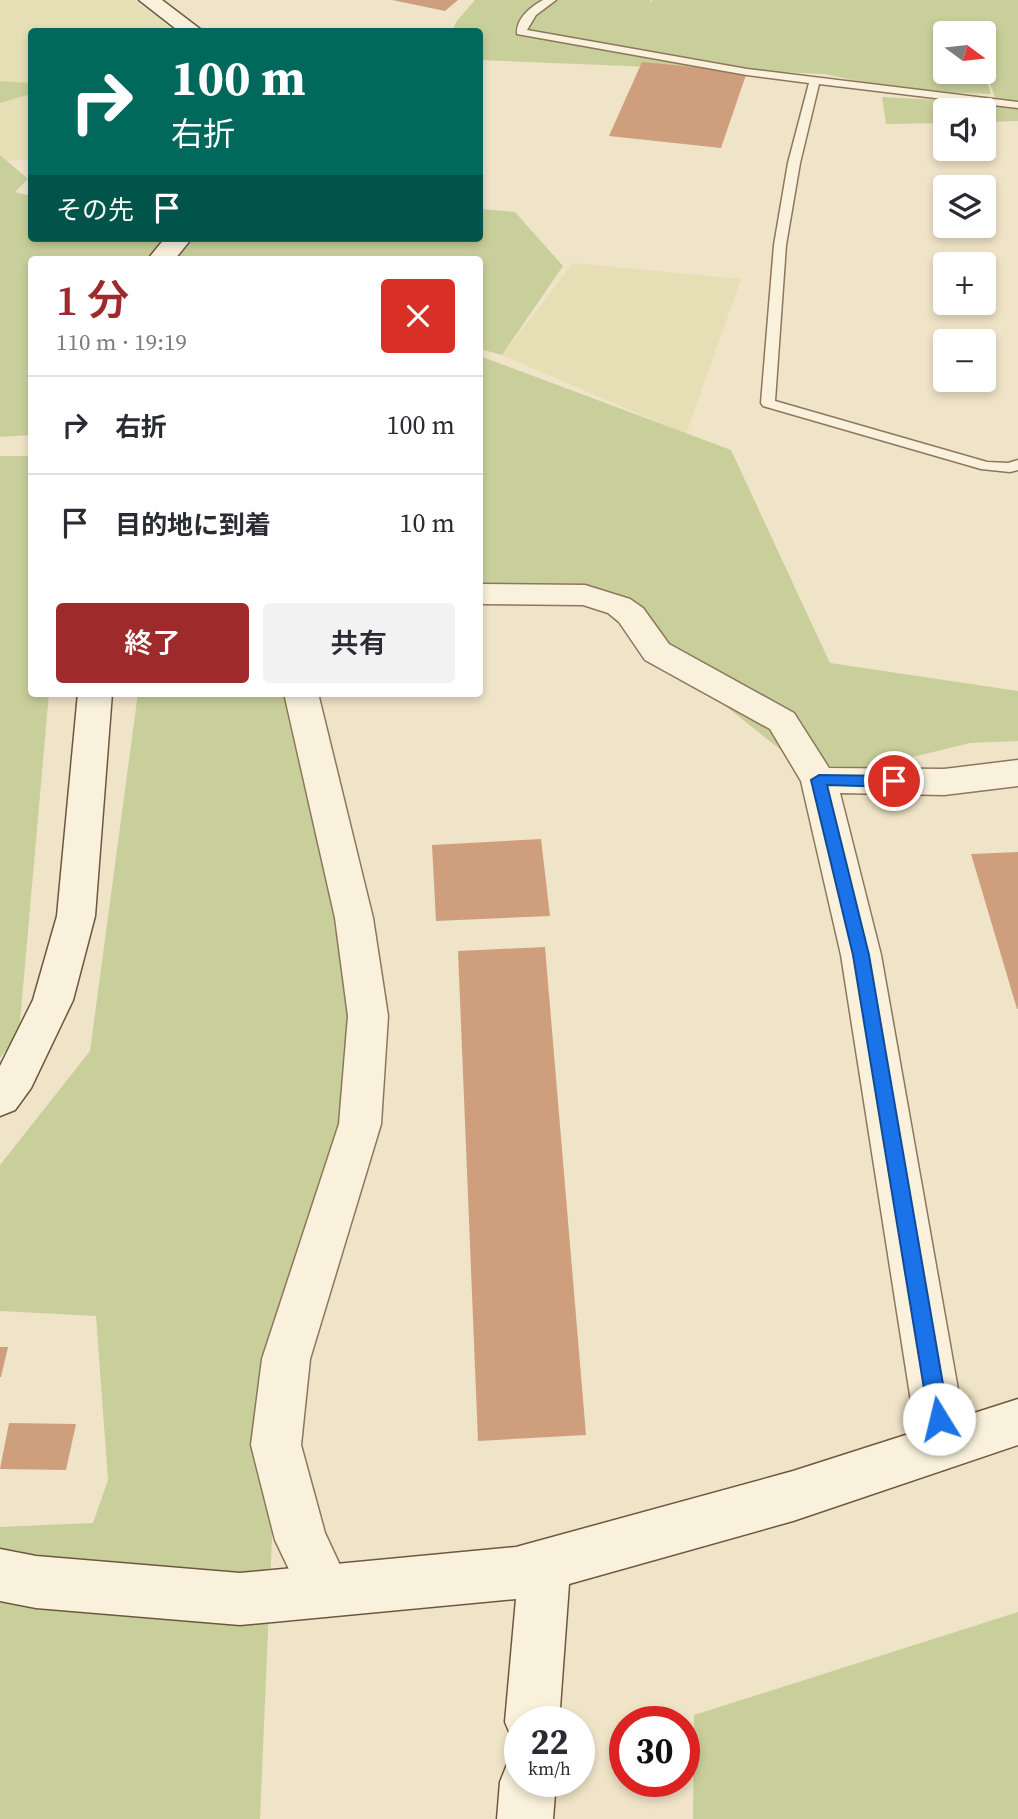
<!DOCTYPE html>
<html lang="ja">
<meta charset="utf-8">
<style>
body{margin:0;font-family:"Source Serif 4","Noto Sans JP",serif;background:#f2f2f3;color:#2b2b33;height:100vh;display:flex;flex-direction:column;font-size:26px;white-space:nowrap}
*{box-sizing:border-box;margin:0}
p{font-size:23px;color:#7c7c81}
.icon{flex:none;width:38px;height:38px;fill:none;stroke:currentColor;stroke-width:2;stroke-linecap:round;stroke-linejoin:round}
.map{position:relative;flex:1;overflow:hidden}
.details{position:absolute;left:28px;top:256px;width:455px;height:441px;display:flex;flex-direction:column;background:#fff;border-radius:7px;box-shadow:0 4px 10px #0003}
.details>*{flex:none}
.banner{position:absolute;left:28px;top:28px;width:455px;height:214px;border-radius:7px;box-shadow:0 4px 10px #0003;background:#00695c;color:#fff;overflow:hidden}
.needle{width:46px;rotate:105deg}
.tools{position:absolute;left:933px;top:21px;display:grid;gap:14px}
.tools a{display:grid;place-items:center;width:63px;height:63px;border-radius:7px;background:#fff;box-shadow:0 4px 10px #0003;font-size:35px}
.speed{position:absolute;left:504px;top:1706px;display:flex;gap:14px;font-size:35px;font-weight:700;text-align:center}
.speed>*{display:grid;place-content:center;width:91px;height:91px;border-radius:50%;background:#fff;box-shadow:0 4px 10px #0003;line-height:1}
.speed small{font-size:18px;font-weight:400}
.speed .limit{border:10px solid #d22;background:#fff;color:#111}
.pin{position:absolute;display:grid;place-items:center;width:60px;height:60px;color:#fff;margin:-30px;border:4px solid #fff;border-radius:50%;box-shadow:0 2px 7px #0007}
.me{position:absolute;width:77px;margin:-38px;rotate:351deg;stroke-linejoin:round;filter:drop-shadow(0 0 5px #0008)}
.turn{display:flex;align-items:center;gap:24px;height:147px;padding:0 28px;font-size:32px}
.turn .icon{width:91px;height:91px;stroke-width:2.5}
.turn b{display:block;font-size:49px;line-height:60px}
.then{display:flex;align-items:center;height:66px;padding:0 28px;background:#0003;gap:14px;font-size:26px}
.round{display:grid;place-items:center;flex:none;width:74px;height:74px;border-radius:7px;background:#f2f2f3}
.head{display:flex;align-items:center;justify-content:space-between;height:119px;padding:0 28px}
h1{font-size:42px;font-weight:600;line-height:52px;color:#9e2a2b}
.action{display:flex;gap:14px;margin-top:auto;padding:14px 28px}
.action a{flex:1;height:80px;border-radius:7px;background:#9e2a2b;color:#fff;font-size:28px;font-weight:600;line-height:80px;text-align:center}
.action a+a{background:#f2f2f3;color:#2b2b33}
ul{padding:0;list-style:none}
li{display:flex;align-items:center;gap:21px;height:98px;padding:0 28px;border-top:2px solid #e1e1e2}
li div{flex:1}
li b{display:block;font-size:26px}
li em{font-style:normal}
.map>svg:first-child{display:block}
.farmland{fill:#e6deb5}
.green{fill:#c9cf9b}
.building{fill:#cf9f7d}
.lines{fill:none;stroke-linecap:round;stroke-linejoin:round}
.lane-casing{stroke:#8d765c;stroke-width:3}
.street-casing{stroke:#8d765c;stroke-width:3}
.secondary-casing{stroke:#6f573f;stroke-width:3}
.lane{fill:#faf1dc;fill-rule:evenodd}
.street{fill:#faf1dc;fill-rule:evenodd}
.secondary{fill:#faf1dc;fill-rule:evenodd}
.route{fill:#1a73e8;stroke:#114b97;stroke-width:2}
</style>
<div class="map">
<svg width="1018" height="1819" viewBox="0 0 1018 1819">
<rect width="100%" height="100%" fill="#f0e4c8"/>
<path class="farmland" d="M0,0h135l40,31 -143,1 -1,51 -31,-2z
M31,94v65l-27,2 -4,-6v-52z
M573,263l168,16 -55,155 -184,-79z"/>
<path class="green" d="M475,0h175l2,3v-3h366v121l-34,1v-12h-39v13l-59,1 -4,-27 115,6 -13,-37v-33h-39v39l39,-1 7,23 -86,-3 -81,-17 -344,-14v-28h-28l4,-10z
M0,81l31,2v11l-31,9z
M0,155l28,24 -13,13 16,4 1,42h448v-29l35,3 48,54 -61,89 -22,-6v-90h-448l-1,176 -31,2z
M480,356l251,94 99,213 188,28v50l-48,2 -151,37 -234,-185 -105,-1z
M0,456h31l1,237h17l-30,340 -19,25z
M138,693h167l61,347 -90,405 -16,374h-260v-292l93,-4 15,-43 -12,-164 -96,-5v-146l90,-114z
M1018,1612v207h-325l1,-104z"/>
<path class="building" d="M392,0h66l-13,11z
M642,62l105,10 -26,76 -112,-12z
M541,839l9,77 -114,5 -4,-76z
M1018,852v157h-1l-46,-155z
M545,947l41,488 -108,6 -20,-490z
M0,1347h8l-7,30h-1z
M9,1423l67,1 -10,46 -66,-1z"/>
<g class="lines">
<defs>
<path id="lane" d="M543,0h13l-20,15 -9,15 220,39 271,33v6l-199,-24 -19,79 -14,82 -11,156 212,61 21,1 10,-3v10l-8,2 -29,-3 -218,-63 -2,-3 13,-158 14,-82 21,-80 -62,-8 -230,-41c-1,-15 13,-27 26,-34z"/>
<path id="street" d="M480,584l105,1 45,14 13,9 26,36 125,69 35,55 115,1 74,-9v26l-74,9 -104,-2 41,162 87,491 -8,17 -17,7 -17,-7 -8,-17 -77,-491 -40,-174 -31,-52 -125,-69 -26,-38 -11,-9 -25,-8 -103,-1z
M284,693h34l55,225 15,98 -7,108 -71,235 -9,86 24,88 27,58 -8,18 -18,8 -18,-8 -33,-69 -24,-95 11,-86 77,-235 9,-108 -13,-98z"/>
<path id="secondary" d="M139,0h23l42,32h-24z
M165,238h27l-17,21h-27z
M78,693h34l-17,223 -22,84 -42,88 -16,22 -15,6v-50l33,-66 24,-84z
M1018,1399v46l-225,76 -224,63 -10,138h-39v22l-7,-3 -8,-19 11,-123 -276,26 -204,-17 -36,-7v-52l36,7 204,17 276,-26 277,-76z
M520,1757v25h36l-3,37h-56l3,-37 8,-20z"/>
</defs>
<use href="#lane" class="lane-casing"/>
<use href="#street" class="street-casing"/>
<use href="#secondary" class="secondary-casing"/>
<use href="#lane" class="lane"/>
<use href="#street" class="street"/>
<use href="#secondary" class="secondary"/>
</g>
<path class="route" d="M819,775l75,1 7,5 -7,6 -67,-2 42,170 80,464 -3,7 -7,3 -7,-3 -3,-7 -76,-464 -42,-175z"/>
</svg>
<div class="tools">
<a><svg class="needle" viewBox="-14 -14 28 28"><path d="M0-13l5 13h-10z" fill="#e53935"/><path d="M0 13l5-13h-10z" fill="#7c7c81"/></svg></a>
<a><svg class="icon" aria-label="sound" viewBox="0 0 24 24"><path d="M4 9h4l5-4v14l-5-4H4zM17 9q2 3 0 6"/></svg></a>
<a><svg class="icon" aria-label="layers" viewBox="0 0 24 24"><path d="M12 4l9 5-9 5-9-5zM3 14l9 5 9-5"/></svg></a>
<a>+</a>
<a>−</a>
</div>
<div class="speed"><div>22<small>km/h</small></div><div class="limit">30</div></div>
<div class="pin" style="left:894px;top:781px;background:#d93025"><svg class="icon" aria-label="arrive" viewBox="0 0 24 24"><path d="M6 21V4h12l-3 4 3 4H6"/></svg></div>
<svg class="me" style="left:939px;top:1419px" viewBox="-20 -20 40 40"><circle r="19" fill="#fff"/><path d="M0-13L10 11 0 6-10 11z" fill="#1a73e8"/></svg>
<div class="banner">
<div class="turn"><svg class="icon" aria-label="right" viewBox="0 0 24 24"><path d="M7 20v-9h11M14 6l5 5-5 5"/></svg><div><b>100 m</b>右折</div></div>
<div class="then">その先<svg class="icon" aria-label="arrive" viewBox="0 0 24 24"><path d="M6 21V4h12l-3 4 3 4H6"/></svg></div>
</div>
<section class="details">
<div class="head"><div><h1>1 分</h1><p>110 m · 19:19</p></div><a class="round" style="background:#d93025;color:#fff"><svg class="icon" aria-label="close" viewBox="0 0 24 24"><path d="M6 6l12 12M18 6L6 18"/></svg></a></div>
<ul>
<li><svg class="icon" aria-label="right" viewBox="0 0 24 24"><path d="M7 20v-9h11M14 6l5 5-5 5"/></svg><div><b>右折</b></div><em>100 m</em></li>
<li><svg class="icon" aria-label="arrive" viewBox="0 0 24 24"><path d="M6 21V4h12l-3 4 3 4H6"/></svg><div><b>目的地に到着</b></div><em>10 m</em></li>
</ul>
<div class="action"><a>終了</a><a>共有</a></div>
</section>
</div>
